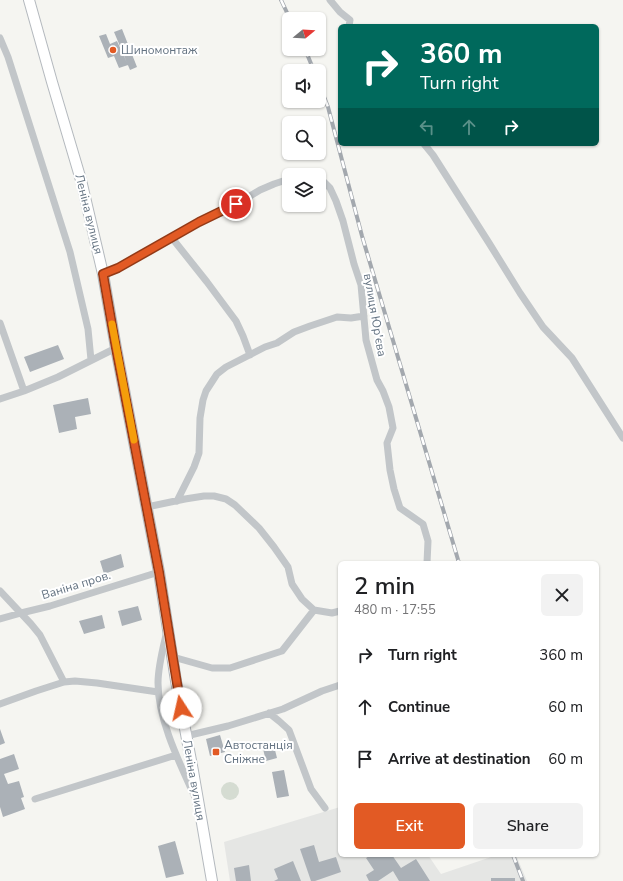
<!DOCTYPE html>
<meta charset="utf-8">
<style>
body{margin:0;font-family:"Nunito Sans",sans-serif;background:#f2f2f2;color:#202124;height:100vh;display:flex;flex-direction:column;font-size:15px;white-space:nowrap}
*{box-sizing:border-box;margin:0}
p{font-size:13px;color:#757577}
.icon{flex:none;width:22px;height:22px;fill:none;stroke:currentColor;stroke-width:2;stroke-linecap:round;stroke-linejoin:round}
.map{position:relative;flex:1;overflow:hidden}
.panel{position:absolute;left:338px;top:561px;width:261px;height:296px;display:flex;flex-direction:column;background:#fff;border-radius:6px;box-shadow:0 1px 3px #0004}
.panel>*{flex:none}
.top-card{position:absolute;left:338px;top:24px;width:261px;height:122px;border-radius:6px;box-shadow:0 1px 3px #0004;background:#00695c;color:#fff;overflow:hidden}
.needle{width:26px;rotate:72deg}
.controls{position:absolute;left:282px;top:12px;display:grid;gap:8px}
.controls a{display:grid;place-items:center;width:44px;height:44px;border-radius:6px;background:#fff;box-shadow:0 1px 3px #0004;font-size:20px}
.pin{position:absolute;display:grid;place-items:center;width:34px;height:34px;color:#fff;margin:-17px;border:2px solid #fff;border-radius:50%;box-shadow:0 1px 4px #0007}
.me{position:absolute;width:44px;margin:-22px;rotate:350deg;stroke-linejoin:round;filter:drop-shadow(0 0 3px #0008)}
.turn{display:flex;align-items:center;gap:14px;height:84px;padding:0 16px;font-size:18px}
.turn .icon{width:52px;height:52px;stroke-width:2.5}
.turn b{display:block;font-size:28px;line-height:34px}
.lanes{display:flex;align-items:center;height:38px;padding:0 16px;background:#0003;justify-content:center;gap:20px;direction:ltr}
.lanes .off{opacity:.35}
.round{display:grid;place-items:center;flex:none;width:42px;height:42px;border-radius:6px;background:#f2f2f2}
.overview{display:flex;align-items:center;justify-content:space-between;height:68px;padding:0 16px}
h1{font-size:24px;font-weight:600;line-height:30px}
.button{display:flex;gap:8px;margin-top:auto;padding:8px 16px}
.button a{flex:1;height:46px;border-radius:6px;background:#e25a24;color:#fff;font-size:16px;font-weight:600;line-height:46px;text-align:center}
.button a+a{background:#f2f2f2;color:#202124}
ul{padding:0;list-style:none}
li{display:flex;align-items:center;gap:12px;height:52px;padding:0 16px}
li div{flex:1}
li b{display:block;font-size:15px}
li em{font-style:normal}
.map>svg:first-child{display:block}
.built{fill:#e5e6e4}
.green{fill:#d5dcd2}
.building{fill:#abb1b7}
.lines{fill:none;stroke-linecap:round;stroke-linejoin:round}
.secondary-casing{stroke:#b4b9be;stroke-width:12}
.street{stroke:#c2c6c9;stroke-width:7}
.secondary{stroke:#fff;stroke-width:10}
.rail-casing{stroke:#a3a8ae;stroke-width:4}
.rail{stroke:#fff;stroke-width:2.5;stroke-dasharray:8;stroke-linecap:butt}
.route-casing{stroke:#933a17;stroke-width:10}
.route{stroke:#e25a24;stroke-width:7}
.slow{stroke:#f59e0b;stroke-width:7}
.poi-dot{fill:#e25a24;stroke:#fff;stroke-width:1.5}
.labels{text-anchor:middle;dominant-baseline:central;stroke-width:4;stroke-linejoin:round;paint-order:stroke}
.poi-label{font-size:12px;fill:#647382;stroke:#fff;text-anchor:start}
.street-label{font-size:12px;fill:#647382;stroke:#fff}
</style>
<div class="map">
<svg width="623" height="881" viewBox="0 0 623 881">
<rect width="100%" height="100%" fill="#f5f5f1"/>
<path class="built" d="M340,807v48h88l13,19 56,-19h19l11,26h-297l-6,-39z"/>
<path class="green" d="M221 791a9 9 0 1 1 18 0a9 9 0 1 1-18 0Z"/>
<path class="building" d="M122,29l15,38 -7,3 -16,-38z
M106,34l4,10 7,-3 11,24 -9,3 -5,-12 -6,2 -9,-22z
M58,345l6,14 -34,13 -6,-15z
M88,398l3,16 -16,3 2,12 -18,4 -6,-28z
M121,554l3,13 -20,7 -4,-13z
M138,606l4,14 -20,6 -4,-15z
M102,615l3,13 -21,6 -5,-13z
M0,729l5,14 -5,2z
M220,735l5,17 -15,4 -4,-17z
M273,742l4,16 -11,3 -4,-16z
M14,754l5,15 -15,5 4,10 11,-3 5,16 -3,1 4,11 -22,8 -3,-10v-48z
M284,770l5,26 -12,2 -5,-26z
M175,841l9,33 -18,4 -8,-32z
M314,845l5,17 17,-5 5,15 -26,9h-4l-11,-32z
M371,855h21l9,13 15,-9 14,22h-31l-6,-10 -15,10h-9l-3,-6 8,-5 -8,-12z
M293,861l8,20h-27l4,-2 -4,-10z
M249,865l2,16h-15l-2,-13z
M491,878h24v3h-24z"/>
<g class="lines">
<defs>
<path id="secondary" d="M29,0l23,82 29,98 22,94 13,74 43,224 17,109 17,90 19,110"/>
</defs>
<use href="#secondary" class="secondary-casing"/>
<path class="street" d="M330,0l10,12 10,8 -1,6
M0,38l8,19 62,195 18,77 3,31
M424,144l9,11 56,88 31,50 23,34 29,31 51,80
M319,179l3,1 8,8 6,13 7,20 11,43 7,21 5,55 11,40 6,11 6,16 4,21 -6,15 3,27 4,19 6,19 23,16 5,17 -1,22
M103,274l15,-6 54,-30
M0,323l24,68
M250,355l-7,-19 -7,-15 -29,-39 -35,-44 27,-16 46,-23 15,-9 14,-6 15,-5
M0,399l24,-8 34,-14 58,-29
M177,501l17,-34 5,-14 1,-35 3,-18 3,-9 11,-17 9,-7 39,-20 12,-4 17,-11 16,-6 27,-9 14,1 13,-2
M147,507l38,-8 19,-3h10l12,3 9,6 24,23 15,19 14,20 4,17 10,15 12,11 18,3 8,-2
M0,591l31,33 9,11 24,47
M0,619l21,-6 29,-7 109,-34
M167,631c-4,17 -9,35 -9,52 0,37 22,81 37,114
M173,657l39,11h18l52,-17 32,-41
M0,704l36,-13 28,-9 11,-1 22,2 61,9
M269,713l10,8 10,9 22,59 14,19
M186,736l42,-10 55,-17 39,-18 18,-6
M35,799l141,-44"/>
<use href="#secondary" class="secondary"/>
<defs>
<path id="rail" d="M281,0l9,19
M305,49l9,22
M319,84l9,23 34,129 97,327
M513,855l10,26"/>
</defs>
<use href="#rail" class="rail-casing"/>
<use href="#rail" class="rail"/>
</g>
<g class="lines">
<defs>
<path id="route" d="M181,708l-22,-136 -43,-224 -13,-74 15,-6 81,-46 37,-18"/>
</defs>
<use href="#route" class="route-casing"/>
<use href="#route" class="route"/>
<path class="slow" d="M112,324l22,116"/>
</g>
<g class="poi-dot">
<circle cx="113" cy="50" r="4"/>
<rect x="212" y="748" width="8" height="8" rx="2"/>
</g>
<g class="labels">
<g class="poi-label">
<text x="121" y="50">Шиномонтаж</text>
<text x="224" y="745">Автостанція<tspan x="224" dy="14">Сніжне</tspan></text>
</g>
<g class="street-label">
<text transform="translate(89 214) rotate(76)">Леніна вулиця</text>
<text transform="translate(375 315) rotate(80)">вулиця Юр'єва</text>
<text transform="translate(76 585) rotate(-17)">Ваніна пров.</text>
<text transform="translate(194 780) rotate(80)">Леніна вулиця</text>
</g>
</g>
</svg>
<div class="controls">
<a><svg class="needle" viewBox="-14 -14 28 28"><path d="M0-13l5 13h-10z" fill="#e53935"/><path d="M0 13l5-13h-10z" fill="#757577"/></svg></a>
<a><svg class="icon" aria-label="sound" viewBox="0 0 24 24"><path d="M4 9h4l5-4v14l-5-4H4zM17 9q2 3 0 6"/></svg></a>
<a><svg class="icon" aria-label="search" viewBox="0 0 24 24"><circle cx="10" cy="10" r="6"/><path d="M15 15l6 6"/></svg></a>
<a><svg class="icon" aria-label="layers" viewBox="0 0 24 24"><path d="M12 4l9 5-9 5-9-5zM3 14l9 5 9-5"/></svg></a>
</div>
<div class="pin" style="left:236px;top:204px;background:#d93025"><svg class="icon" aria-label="arrive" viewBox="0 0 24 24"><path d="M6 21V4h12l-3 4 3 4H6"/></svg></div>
<svg class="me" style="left:181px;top:708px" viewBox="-20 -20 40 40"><circle r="19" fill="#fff"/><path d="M0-13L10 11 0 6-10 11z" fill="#e25a24"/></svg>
<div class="top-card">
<div class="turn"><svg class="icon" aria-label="right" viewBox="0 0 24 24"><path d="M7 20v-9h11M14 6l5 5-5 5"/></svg><div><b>360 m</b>Turn right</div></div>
<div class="lanes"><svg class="icon off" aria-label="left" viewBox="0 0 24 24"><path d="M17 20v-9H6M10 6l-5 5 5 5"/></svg><svg class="icon off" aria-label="ahead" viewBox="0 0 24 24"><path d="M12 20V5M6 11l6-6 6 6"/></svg><svg class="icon" aria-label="right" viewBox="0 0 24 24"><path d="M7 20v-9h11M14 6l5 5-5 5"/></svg></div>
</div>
<section class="panel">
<div class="overview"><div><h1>2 min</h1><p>480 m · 17:55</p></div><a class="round"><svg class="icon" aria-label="close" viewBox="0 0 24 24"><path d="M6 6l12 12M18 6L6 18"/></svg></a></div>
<ul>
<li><svg class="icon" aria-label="right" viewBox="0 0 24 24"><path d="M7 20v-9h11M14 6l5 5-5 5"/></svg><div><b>Turn right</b></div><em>360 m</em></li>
<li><svg class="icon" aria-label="ahead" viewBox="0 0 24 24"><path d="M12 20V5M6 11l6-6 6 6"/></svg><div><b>Continue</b></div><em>60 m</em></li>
<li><svg class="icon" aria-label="arrive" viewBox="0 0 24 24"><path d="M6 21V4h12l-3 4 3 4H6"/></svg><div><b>Arrive at destination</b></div><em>60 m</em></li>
</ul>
<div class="button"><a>Exit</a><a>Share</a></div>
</section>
</div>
